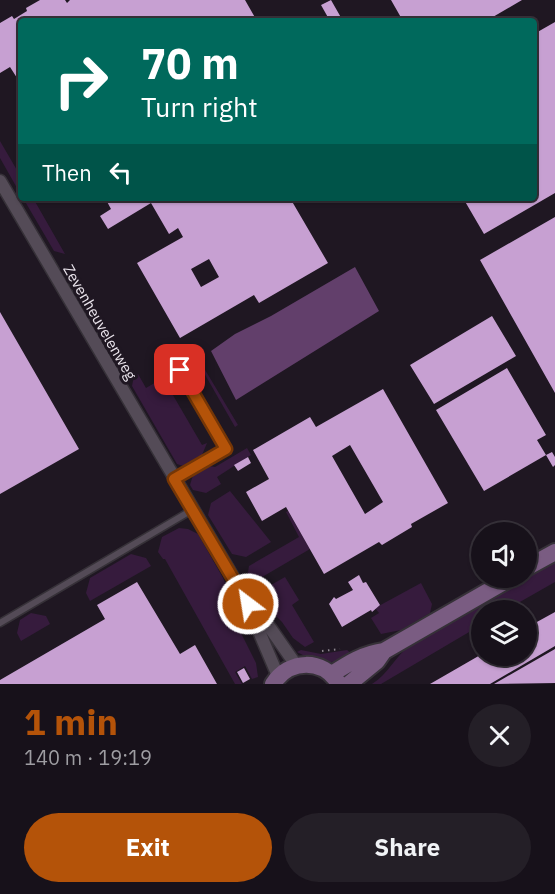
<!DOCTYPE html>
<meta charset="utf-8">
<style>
body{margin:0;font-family:"IBM Plex Sans",sans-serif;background:#241f27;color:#f1f3f6;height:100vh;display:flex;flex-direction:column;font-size:22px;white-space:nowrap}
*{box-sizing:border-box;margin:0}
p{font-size:20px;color:#9e9da2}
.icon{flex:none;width:33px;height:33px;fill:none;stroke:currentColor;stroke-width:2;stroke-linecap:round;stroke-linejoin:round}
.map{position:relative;height:684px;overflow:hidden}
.drawer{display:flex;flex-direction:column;background:#17111a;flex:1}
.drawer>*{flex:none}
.guide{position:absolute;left:18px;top:18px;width:519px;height:183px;border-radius:6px;box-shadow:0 2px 4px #0004,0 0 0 2px #363139;background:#00695c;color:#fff;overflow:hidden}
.controls{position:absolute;left:471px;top:522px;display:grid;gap:12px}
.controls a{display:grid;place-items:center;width:66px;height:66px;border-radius:50%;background:#17111a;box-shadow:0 2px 4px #0004,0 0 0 2px #363139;font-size:30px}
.pin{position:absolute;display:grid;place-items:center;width:51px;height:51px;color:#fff;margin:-26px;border-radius:12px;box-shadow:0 3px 9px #0006}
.me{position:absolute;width:66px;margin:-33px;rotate:329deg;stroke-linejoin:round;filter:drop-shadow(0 0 4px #0008)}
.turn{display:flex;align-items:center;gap:21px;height:126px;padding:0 24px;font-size:27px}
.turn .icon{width:78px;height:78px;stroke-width:2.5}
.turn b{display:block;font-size:42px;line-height:51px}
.then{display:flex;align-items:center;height:57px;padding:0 24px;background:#0003;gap:12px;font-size:22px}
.round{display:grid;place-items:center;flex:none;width:63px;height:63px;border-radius:32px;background:#241f27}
.overview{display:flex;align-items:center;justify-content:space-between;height:102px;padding:0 24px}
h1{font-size:36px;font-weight:700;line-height:45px;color:#b45309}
.button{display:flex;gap:12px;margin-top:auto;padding:12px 24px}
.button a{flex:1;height:69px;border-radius:36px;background:#b45309;color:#fff;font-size:24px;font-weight:700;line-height:69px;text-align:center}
.button a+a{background:#241f27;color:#f1f3f6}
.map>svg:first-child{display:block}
.green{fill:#361b3d}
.forest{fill:#623f6b}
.building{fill:#c7a0d2;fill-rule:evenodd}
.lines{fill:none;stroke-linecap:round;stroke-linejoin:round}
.lane-casing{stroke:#363138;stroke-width:9}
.street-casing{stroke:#363138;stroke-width:15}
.secondary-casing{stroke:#363138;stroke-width:20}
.path{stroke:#8c858e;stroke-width:2;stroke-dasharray:1.5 4.5;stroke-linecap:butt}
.lane{stroke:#544b57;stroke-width:6}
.street{stroke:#544b57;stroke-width:12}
.secondary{stroke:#7a5c82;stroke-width:16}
.route-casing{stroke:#753606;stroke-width:15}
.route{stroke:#b45309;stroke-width:10}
.labels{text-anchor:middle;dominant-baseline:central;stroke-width:6;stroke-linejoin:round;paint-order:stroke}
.street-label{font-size:15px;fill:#ebe5ed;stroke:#1f1722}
</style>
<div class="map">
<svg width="555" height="684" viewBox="0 0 555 684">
<rect width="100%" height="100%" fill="#1f1722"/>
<path class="green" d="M0,141l21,36v18l-21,-37z
M23,198h10l32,56 -11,-3z
M84,288l46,79 -11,-3 -38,-66z
M198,358l40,67 -3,2 -39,-68z
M138,374l8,14 17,-10 39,67 5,-2 -5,12 -19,11 -6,-2 -45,-78 2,-10z
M247,448l4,7 -34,22 4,7 -15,9 -13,-3 -3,-5 3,-10 16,-9 6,1z
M230,491l41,51 -25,15 -14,-3 -24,-39 3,-12z
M288,511l22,38 -53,31 -10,-2 2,-12 50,-29 -13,-25z
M179,528l9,1 10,5 25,44 9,21 9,34 15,30 2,14 -6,2 -7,-13 -10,6 7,12h-7l-70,-125h-2l-5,-7 4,-15z
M131,554l15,4 5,8 -61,35 -4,-8 4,-15z
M555,560v22l-49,28h-24l-1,15 -100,59h-9c16,-10 23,-27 38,-39z
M285,577l14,23 -7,5 22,37 -9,5 -12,-9 -11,-16 -21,-21 3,-12z
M421,583l11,21 -2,9 -29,17 -20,4 -10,-16 8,-5 -4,-5z
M31,613l15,3 4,8 -29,17 -4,-8 3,-13z
M301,650l20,4 26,-4 6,5c-22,11 -34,9 -56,-3z"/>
<path class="forest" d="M355,267l24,44 -143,89 -25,-49 24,-17 36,-18z"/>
<path class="building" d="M40,0h25l2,3 3,-3h175l12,21h-236v59l-2,1 -9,-14 -10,6v-50l12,-7 2,3 13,-8 -1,-3z
M331,0l12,21h-13l-9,-16z
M391,0h131l-36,21h-83z
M555,22v171l-71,41 -21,-36h71v-164z
M105,198h185l38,65 -69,40 -5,-8 -74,43 -43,-75 46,-26 -5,-9 -9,6 -18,-31 -43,26 -8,-13 11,-7zM209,259l10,18 -18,10 -10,-18z
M555,217v176l-75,-133z
M0,312l79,137 -79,45z
M492,316l24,40 -82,48 -24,-39z
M507,368l39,67 -9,5 9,15 -62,36 -48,-81z
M383,389l65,114 -37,21 1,3 -30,18 -3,-3 -55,32 -38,-67 -24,14 -16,-29 23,-13 -16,-29 57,-33 6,10zM350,445l33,57 -18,12 -33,-58z
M552,452l3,5v8l-2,2 -7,-12z
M248,457l3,6 -13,8 -4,-6z
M359,575l4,8 3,-1 14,23 -8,7 -1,-2 -29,17 -13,-23 5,-7 2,2 17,-9 -5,-8z
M137,582l43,72 15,-9 22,39h-217v-4l105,-61 -8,-14z
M555,612v34l-65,38h-60l52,-30 44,2v-28z
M555,649v34l-61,1z
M244,668l6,11 -7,4 -6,-11z"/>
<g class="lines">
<defs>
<path id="lane" d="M175,479l51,-30 -46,-79
M0,623l192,-113"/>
<path id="street" d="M0,181l257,437 1,11 20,47
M257,618l11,7 28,40"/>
<path id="secondary" d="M526,568l29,-16
M332,674c17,-11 31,-20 52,-23l127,-73
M273,684c16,-25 50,-26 66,0
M349,684l28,-23 7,-10"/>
</defs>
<use href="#lane" class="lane-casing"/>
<use href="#street" class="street-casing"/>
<use href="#secondary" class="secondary-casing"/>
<path class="path" d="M238,614l6,17
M322,651l18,-2"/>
<use href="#lane" class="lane"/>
<use href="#street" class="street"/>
<use href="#secondary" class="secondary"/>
</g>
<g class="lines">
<defs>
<path id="route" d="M180,370l46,79 -52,30 74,125"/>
</defs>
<use href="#route" class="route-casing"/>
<use href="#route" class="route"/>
</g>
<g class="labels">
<g class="street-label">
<text transform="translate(100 322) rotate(60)">Zevenheuvelenweg</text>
</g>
</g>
</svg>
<div class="controls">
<a><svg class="icon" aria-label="sound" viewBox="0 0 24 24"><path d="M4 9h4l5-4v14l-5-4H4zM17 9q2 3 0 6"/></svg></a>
<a><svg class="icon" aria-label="layers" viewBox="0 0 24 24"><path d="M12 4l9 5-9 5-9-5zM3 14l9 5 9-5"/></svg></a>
</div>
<div class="pin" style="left:180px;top:370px;background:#d93025"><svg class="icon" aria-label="arrive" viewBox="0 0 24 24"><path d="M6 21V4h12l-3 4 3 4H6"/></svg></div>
<svg class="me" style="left:248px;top:604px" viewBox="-20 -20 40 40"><circle r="17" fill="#b45309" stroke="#fff" stroke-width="3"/><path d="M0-11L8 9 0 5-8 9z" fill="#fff"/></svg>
<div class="guide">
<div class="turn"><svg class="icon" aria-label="right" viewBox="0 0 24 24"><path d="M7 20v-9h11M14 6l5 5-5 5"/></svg><div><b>70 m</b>Turn right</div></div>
<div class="then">Then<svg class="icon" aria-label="left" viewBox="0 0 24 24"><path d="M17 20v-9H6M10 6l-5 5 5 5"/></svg></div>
</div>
</div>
<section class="drawer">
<div class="overview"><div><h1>1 min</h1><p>140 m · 19:19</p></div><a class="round"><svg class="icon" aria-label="close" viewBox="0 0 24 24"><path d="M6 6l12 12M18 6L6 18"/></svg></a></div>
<div class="button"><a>Exit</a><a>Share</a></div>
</section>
